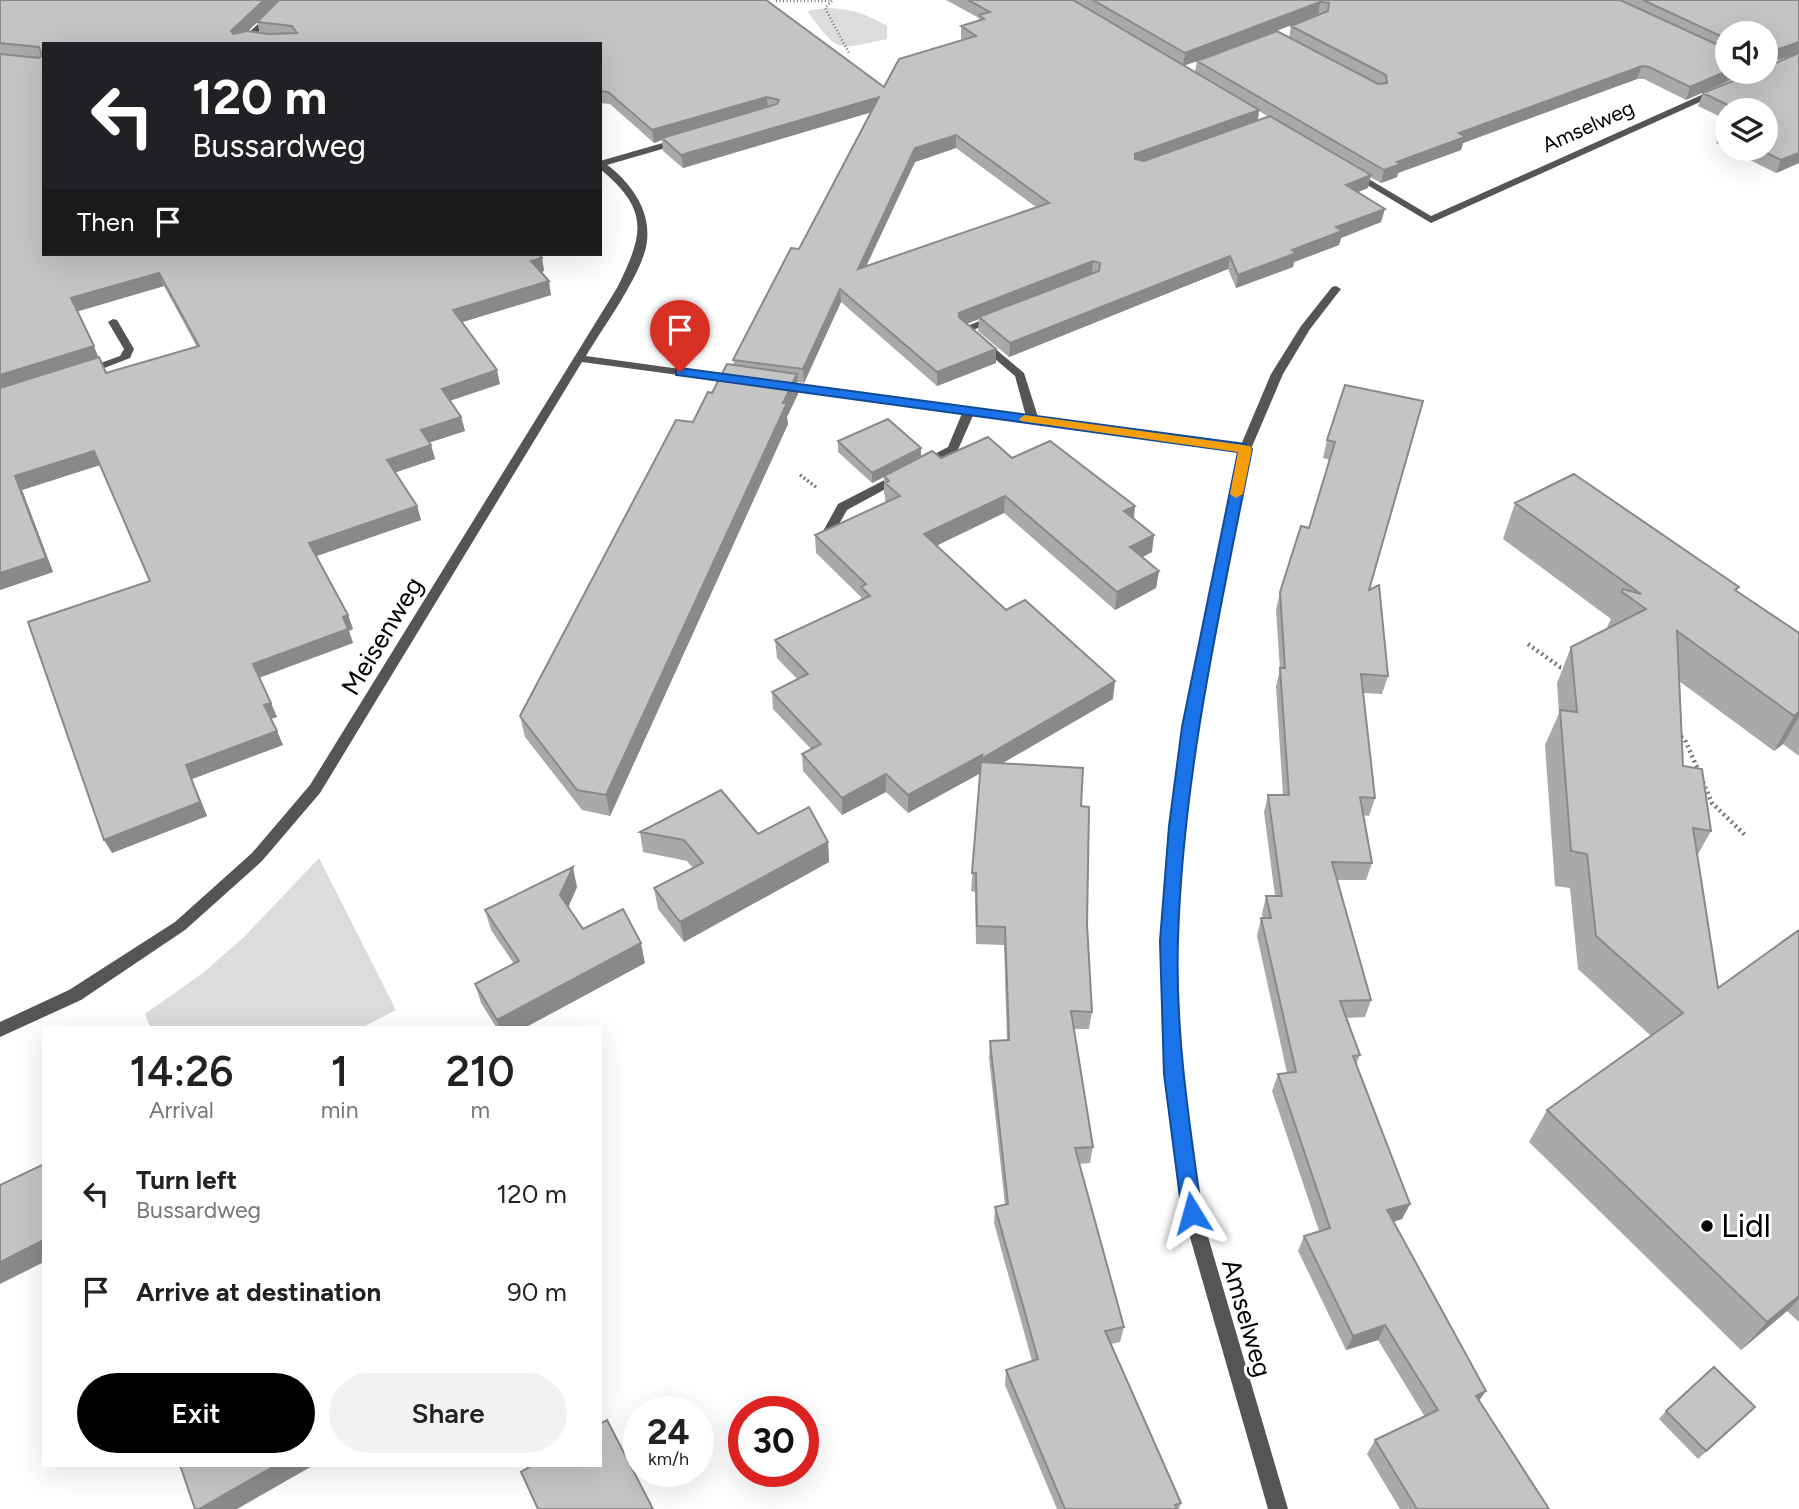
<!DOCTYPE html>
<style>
body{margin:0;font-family:Figtree,sans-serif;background:#f2f2f2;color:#222;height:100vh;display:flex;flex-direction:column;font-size:26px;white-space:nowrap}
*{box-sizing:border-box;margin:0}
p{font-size:23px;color:#767676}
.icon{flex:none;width:38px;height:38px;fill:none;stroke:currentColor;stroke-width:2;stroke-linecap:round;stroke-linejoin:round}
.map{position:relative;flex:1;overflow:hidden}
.details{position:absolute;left:42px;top:1026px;width:560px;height:441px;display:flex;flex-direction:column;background:#fff;border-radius:0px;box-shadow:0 7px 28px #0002}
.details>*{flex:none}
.hud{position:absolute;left:42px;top:42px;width:560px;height:214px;border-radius:0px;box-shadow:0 7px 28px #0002;background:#202124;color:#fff;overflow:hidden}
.controls{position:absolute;left:1715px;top:21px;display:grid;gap:14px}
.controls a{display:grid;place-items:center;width:63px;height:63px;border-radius:50%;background:#fff;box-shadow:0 7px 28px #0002;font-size:35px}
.speed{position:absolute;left:623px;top:1396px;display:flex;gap:14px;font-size:35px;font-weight:700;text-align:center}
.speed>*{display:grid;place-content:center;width:91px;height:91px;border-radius:50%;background:#fff;box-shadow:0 7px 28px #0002;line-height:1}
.speed small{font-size:18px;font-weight:400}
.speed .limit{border:10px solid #d22;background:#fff;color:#111}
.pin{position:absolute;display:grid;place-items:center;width:60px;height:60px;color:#fff;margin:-72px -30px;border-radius:50% 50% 50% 0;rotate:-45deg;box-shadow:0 0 7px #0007}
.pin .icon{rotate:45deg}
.me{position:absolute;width:77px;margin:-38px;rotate:352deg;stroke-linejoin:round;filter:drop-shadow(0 0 5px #0008)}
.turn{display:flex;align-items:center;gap:24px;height:147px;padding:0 35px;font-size:32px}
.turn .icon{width:91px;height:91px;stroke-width:2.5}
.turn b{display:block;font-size:49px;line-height:60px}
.then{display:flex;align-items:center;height:66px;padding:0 35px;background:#0003;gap:14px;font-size:26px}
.eta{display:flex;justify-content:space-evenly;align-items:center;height:119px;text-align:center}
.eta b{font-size:42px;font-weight:600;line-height:49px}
.cta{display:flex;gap:14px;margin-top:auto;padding:14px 35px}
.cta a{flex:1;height:80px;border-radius:42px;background:#000;color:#fff;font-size:28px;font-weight:600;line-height:80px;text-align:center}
.cta a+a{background:#f2f2f2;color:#222}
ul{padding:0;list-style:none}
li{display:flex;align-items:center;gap:21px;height:98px;padding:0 35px}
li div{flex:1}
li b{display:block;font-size:26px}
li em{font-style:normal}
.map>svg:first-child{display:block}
.green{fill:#dcdcdc}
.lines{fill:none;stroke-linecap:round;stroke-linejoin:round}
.path-far2{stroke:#777;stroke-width:2.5;stroke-dasharray:1 2.5;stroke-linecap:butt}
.path-far1{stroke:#777;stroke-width:3.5;stroke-dasharray:2 2.5;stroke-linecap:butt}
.path{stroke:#777;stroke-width:4.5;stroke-dasharray:2 3.5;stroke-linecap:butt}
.service{fill:#555;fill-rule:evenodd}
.minor{fill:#555;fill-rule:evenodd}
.wall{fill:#a9a9a9;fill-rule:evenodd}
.shaded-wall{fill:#898989}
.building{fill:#c4c4c4;stroke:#898989;stroke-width:2;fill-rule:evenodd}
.route{fill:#1a73e8;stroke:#114b97;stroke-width:2}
.slow{fill:#f59e0b}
.poi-dot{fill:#000;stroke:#fff;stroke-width:2.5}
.labels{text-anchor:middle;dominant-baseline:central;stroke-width:6;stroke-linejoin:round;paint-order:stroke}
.far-street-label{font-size:21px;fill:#000;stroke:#fff}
.street-label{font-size:26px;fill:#000;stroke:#fff}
.near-poi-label{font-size:32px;fill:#000;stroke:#fff;text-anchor:start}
</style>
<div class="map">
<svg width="1799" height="1509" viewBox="0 0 1799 1509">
<rect width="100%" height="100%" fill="#fff"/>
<path class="green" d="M825,8c25,0 41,6 62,18v13c-53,11 -47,15 -80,-28z
M319,858l77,152 -33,17h-213l-5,-13 59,-42 40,-35z"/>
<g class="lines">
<path class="path-far2" d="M776,1h56l-7,7 24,45"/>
<path class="path-far1" d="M800,475l16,12"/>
<path class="path" d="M1528,644l32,23 6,1
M1677,733l8,7 15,34
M1703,782l9,21 33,32"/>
<path class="service" d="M680,138l3,1v4l-83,24v-6z
M994,315l5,3 -1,2 -25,10 51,43 15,47 -2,2h-8l-2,-2 -12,-44 -55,-47z
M969,408l6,3 -18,41 -30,16h-8v-6l29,-15 15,-36z
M898,473l4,1v6l-55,30 -20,35h-8l-2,-3 21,-38z"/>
<path class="minor" d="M283,0h9l-46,44h-9z
M1717,88l3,1v4l-289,130 -82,-49 8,-2 74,44z
M600,161c13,6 24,18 32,29 11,15 17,32 15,51 -3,31 -44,86 -61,115l152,21 6,3 -6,3 -156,-21 -262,431 -58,68 -77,69 -104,70 -81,37v-15l69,-32 106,-68 77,-69 58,-68 307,-497c26,-53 34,-77 -17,-119z
M1336,286l5,3 -31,40 -27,45 -32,75 -54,278 -13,99 -7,115 4,133 20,139 87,296h-20l-85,-296 -18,-139 -4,-133 9,-115 13,-99 56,-275 -460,-63 -6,-3 6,-3 462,62 30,-71 30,-48 31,-39z
M113,319l4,1 17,29 -4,9 -41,16h-8v-4l39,-14 4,-7 -16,-27z"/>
</g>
<path class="wall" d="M0,0h766l118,87 79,-47 -2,-2v-12l18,-5v-3l-33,-18h853v53l-33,11v-31h-39v39l-41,28 -42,-21h-7l-174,64 -2,7 -63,23 -1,4 -16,6 -11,-6 -2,11 -10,4 23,30 -40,16 -2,7 -45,17 -1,5 -57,21 -8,-19 -219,88 -31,-26 1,-12 -13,5 30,25v14l-59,23 -96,-84 -37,81 -7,-1 1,12 -11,23 1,7 -178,392 -28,-6 -57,-73 -5,-21 173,-294 19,-29 22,-28 -1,-5 66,-111 72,-137 -188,56 -20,-17 -1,-11 -8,3 -44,-39 -10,-1v-59h-556v210l498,4 2,13 -3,1 10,23 -89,27 38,62 -50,17 11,16 4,14 -35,11 5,17 -40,13 22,34 4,14 -105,36 32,59 5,14 -4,2 4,12 -94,35 18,39 -6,2 12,26 -91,34 15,37 -95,37 38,-272 -50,-116 -78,25 31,82 -53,18zM1318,15h1l-28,11 -2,12 -86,20zM257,22l3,11 -12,-2zM1197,61l-2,11 -11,-6zM1259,111l10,6 -11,4zM956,148l80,59 -170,60 49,-105zM164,286l33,61 -91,26 -29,-62z
M1755,72l44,91 -23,10 -48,-24h38v-39h-39v10l-29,-14 5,-13z
M1727,127v22l-11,-6 5,-13z
M1345,385l24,205 19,86 -6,18 -19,-1 12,105 -6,18 -6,-1 9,48 -6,17h-29l34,120 -6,17 -19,1 14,37 -4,9 54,140 -8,15 -9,3 86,179 70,108h-149l-33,-55 8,-14 50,-23 -47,-77 -32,10 -48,-99 6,-15 15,-5 -47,-140 6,-17 9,-1 -30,-137 4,-18h2l-1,-4 4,-18h9l-11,-84 4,-17h15l-7,-109 4,-16 -4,-60 4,-18 29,-64 21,-68 -7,-2 4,-18z
M838,441l83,16 20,1h71l123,48 -1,13 18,33 -10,5 17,14 -3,17 -41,22 -111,-97 -68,33 70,64 107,89 -110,64 78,43 11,206 -3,17h-15l19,118 -3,16 -11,1 45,163 -4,15 -9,2 70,159 -2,6h-122l-52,-124 1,-15 26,-9 -38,-138 1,-16 10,-2 -16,-147 1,-17 17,-1 -3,-95 -28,-1 -1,-52 -4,-1 9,-118 -72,40 -22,-21 -44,23 -39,-44 -1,-17 9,-5 -38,-40 -1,-17 25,-13 -20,-21 -2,-18 86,-40v-3l-45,-44 -1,-18 72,-33 -2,-1v-6l-1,-1v-17l-12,6 -34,-31z
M1515,503l222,88 62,42v123l-16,-12 -9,7 -95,-70 4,85 28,65 -14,25 21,132 81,-58v392l-12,-11 -46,39 -212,-208 18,-32 104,-74 -73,-67 -8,-81 -15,-2 -10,-141 14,-32 -2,-30 14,-36 37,-19 -1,-1 4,-8 -108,-80z
M640,832l188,10 1,20 -145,80 -26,-33 -4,-21 39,-20 -6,-7 -44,-9z
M577,887l-9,20 15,22 62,34 -119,64h-30l-15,-24 -6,-19 39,-20 -23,-34 -6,-20z
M1755,1407l-57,52 -39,-40 7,-8z"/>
<path class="shaded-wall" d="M264,0h16l-45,44 -4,-13z
M1320,2l-2,13 -135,51 2,-13z
M1799,42v11l-33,11 4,-12z
M1642,66l-5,13 -174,64 -2,7 -63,23 -1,4 -16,6 3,-13 13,-8 62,-29z
M1727,71l22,1 -63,28 4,-13z
M767,97l1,12 -106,29v2l-8,3 -2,-13z
M879,97v13l-196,58 -2,-13z
M1259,110l-2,13 -124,45 2,-14z
M956,135v13l-41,14 -57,121v-14l57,-121z
M1799,153v10l-23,10 5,-13z
M1371,175l-3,13 -25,10 3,-13z
M1385,209l-4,13 -40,16 -2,7 -45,17 -1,5 -57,21 2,-13 98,-48z
M1230,256l-2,13 -219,88 1,-14z
M542,258l2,13 -10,3 -3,-13z
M1093,261l-1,14 -113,42v2l-20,8 -1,4 1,-18z
M159,273l5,13 -88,26 -5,-14z
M549,281l2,14 -95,29 -3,-14z
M840,289l1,13 -37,81 -1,-14z
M94,346l5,14 -99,31v-16z
M996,349v14l-59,23v-14z
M497,370l3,14 -55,18 -3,-13z
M797,374l1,20 -11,23 1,7 -178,392 -4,-21z
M461,417l4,14 -40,13 -4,-14z
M431,445l4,14 -44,15 -4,-14z
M921,448v10l-49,25v-10z
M94,451l6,14 -78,25 31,82 -53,18v-17l15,-97z
M1005,496l-1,17 -81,39 1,-18z
M417,506l4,14 -107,37 -5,-14z
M1135,506l-2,18 -9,-13z
M1154,535l-2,17 -24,13 2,-18z
M1159,571l-3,17 -41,22 2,-18z
M348,615l5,14 -4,2 4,12 -95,35 -5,-14z
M1115,681l-2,18 -133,77 1,-3 -73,40v-18z
M271,703l6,14 -7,2 -6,-14z
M1799,712v5l-16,27 -9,7 20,-35z
M277,731l6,14 -91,34 15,37 -95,37 -8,-13 82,-75z
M886,774v18l-44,23v-17z
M828,842l1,20 -145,80 -4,-20z
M573,867l4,20 -12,28 -5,-20z
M641,943l4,20 -119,64h-27l-2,-7z
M1410,1204l-8,15 -22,7 7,-16z
M44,1240v22l-44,22v-22z
M1799,1296v3l-12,12 -46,39 26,-28z
M1385,1325l-7,15 -32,10 7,-14z
M1486,1391l-10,14v-9z
M276,1465h38l-77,44h-38z"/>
<path class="building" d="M0,0h264l-33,31 2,3 14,-3 21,3 29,-1 -5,-7 -35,-4 22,-22h487l118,87 15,-28 77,-23 -15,-10 23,-7 -5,-4 11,-3 -22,-12h105l186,110 -124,44v5l9,2 126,-45 101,59 -25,10 39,24 -49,18 6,4 -50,19 4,3 -58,22 -8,-19 -220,87 -31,-26 120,-46 1,-8 -7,-2 -134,52v4l37,32 -59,23 -97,-83 -37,80 -70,-9 58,-112 8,1 80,-152 -198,58 -19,-17 115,-34 2,-4 -12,-3 -115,33 -44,-38 -8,-1v-47h-556v210h495l3,4 -11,3 18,20 -96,29 44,60 -55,19 19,28 -40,13 10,15 -44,15 30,46 -108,37 39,72 -5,2 5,12 -95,35 18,39 -7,2 13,26 -91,34 14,37 -96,38 -76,-218 122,-41 -56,-130 -79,25 31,82 -46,15v-185l99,-31 7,16 93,-27 -40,-73 -88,25 23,48 -94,29v-321l39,4 3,-3 -3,-8 -39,-4zM956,135l93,68 -191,66 57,-121z
M1093,0h527l107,49v22l-37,16 -41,-20 -7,-1 -183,67 6,4 -68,25 4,2 -17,6 -187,-109 80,-30 101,53 9,-1 -1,-8 -95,-49 37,-15 1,-8 -9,-1 -135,51z
M1643,0h156v42l-29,10 -2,5h-2v-24h-39v6z
M1799,53v100l-18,7 -22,-11h7v-39h-28l-35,-17 52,-21h11v-5z
M1727,127v6l-6,-3z
M727,364l70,10 -14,29h4l-181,392 -29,-5 -57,-74 156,-296 17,2 15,-30 4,1z
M1345,385l78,16 -54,189 10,-5 9,91 -27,-2 14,124 -15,-1 12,66 -40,-1 39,138 -31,1 20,54 -7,1 57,148 -23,6 99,181 -10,5 73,113h-132l-42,-69 63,-30 -53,-85 -32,11 -49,-100 26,-8 -52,-154 18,-2 -35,-154h10l-5,-22h16l-14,-101h21l-9,-127h5l-5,-76 21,-66 8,2 26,-86 -8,-2z
M888,419l33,29 -49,25 -34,-32z
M988,437l24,21 38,-17 85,65 -11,5 30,24 -24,12 29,24 -42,21 -112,-96 -81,38 82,76 19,-10 90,81 -134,78 1,-4 -74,40 -22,-21 -44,24 -40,-44 19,-10 -49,-52 36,-18 -33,-34 95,-44 -9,-9 5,-3 -51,-49 85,-39 -15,-13 4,-2 -5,-5 48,-25 9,7z
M1574,474l165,113 -4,3 64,43v79l-5,4 -117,-85 6,135 19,3 9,62 -18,-3 25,160 81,-58v366l-32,26 -220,-212 136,-97 -87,-77 -9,-82 -16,-3 -11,-141 17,2 -6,-65 75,-38 -24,-17 1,-3 18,5 -126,-91z
M981,762l102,6 -2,38 8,1 -2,117 5,88 -21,-1 22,136 -18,1 49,179 -19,4 76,172 -6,2 2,4h-112l-59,-139 32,-11 -43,-152 13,-3 -18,-163 19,-1 -4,-113 -28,-1 -1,-53h-4z
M721,790l37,44 51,-27 19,35 -148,80 -26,-34 49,-25 -19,-23 -44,-8z
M573,867l-13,28 23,34 40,-20 18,34 -144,77 -22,-36 44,-23 -34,-51z
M44,1164v76l-44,22v-77z
M1714,1367l41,40 -49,44 -40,-40z
M607,1420l46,89h-115l-17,-37 12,-7h67v-41z
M180,1465h96l-77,44h-4z"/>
<path class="route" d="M680,368l565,76 7,5c-32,162 -69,324 -74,490 -3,92 11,183 24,274l-3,6 -7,3 -7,-3 -3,-6 -18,-139 -4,-133 9,-115 13,-99 56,-275 -562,-77v-6z"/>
<path class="slow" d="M1025,415l225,31 2,3 -9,45 -7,4 -6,-4 8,-42 -217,-31 -2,-2z"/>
<circle class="poi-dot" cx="1707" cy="1226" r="7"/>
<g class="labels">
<g class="far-street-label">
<text transform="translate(1588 126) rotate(-24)">Amselweg</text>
</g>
<g class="street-label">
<text transform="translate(382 636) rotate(-59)">Meisenweg</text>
<text transform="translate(1247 1318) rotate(74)">Amselweg</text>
</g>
<g class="near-poi-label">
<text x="1721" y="1226">Lidl</text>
</g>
</g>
</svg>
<div class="controls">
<a><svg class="icon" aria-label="sound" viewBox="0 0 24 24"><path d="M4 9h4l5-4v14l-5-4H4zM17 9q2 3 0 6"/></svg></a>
<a><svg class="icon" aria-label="layers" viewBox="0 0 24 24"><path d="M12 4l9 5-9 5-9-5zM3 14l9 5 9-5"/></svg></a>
</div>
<div class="speed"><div>24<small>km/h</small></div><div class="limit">30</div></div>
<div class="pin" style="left:680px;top:372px;background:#d93025"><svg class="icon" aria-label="arrive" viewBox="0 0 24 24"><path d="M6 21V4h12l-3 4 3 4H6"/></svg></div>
<svg class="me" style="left:1192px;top:1213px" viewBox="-20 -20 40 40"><path d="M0-17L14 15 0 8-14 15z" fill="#1a73e8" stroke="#fff" stroke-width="4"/></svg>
<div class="hud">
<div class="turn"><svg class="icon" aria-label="left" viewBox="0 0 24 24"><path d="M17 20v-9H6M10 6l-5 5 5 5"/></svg><div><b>120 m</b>Bussardweg</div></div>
<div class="then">Then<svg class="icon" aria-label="arrive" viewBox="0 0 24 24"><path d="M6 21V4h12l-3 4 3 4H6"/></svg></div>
</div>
<section class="details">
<div class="eta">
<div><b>14:26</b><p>Arrival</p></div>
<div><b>1</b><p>min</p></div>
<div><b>210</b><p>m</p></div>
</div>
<ul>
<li><svg class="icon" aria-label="left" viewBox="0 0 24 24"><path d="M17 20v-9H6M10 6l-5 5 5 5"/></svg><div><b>Turn left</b><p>Bussardweg</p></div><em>120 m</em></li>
<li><svg class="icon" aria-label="arrive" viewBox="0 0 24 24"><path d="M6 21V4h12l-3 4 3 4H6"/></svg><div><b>Arrive at destination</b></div><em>90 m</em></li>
</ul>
<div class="cta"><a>Exit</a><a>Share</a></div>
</section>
</div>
